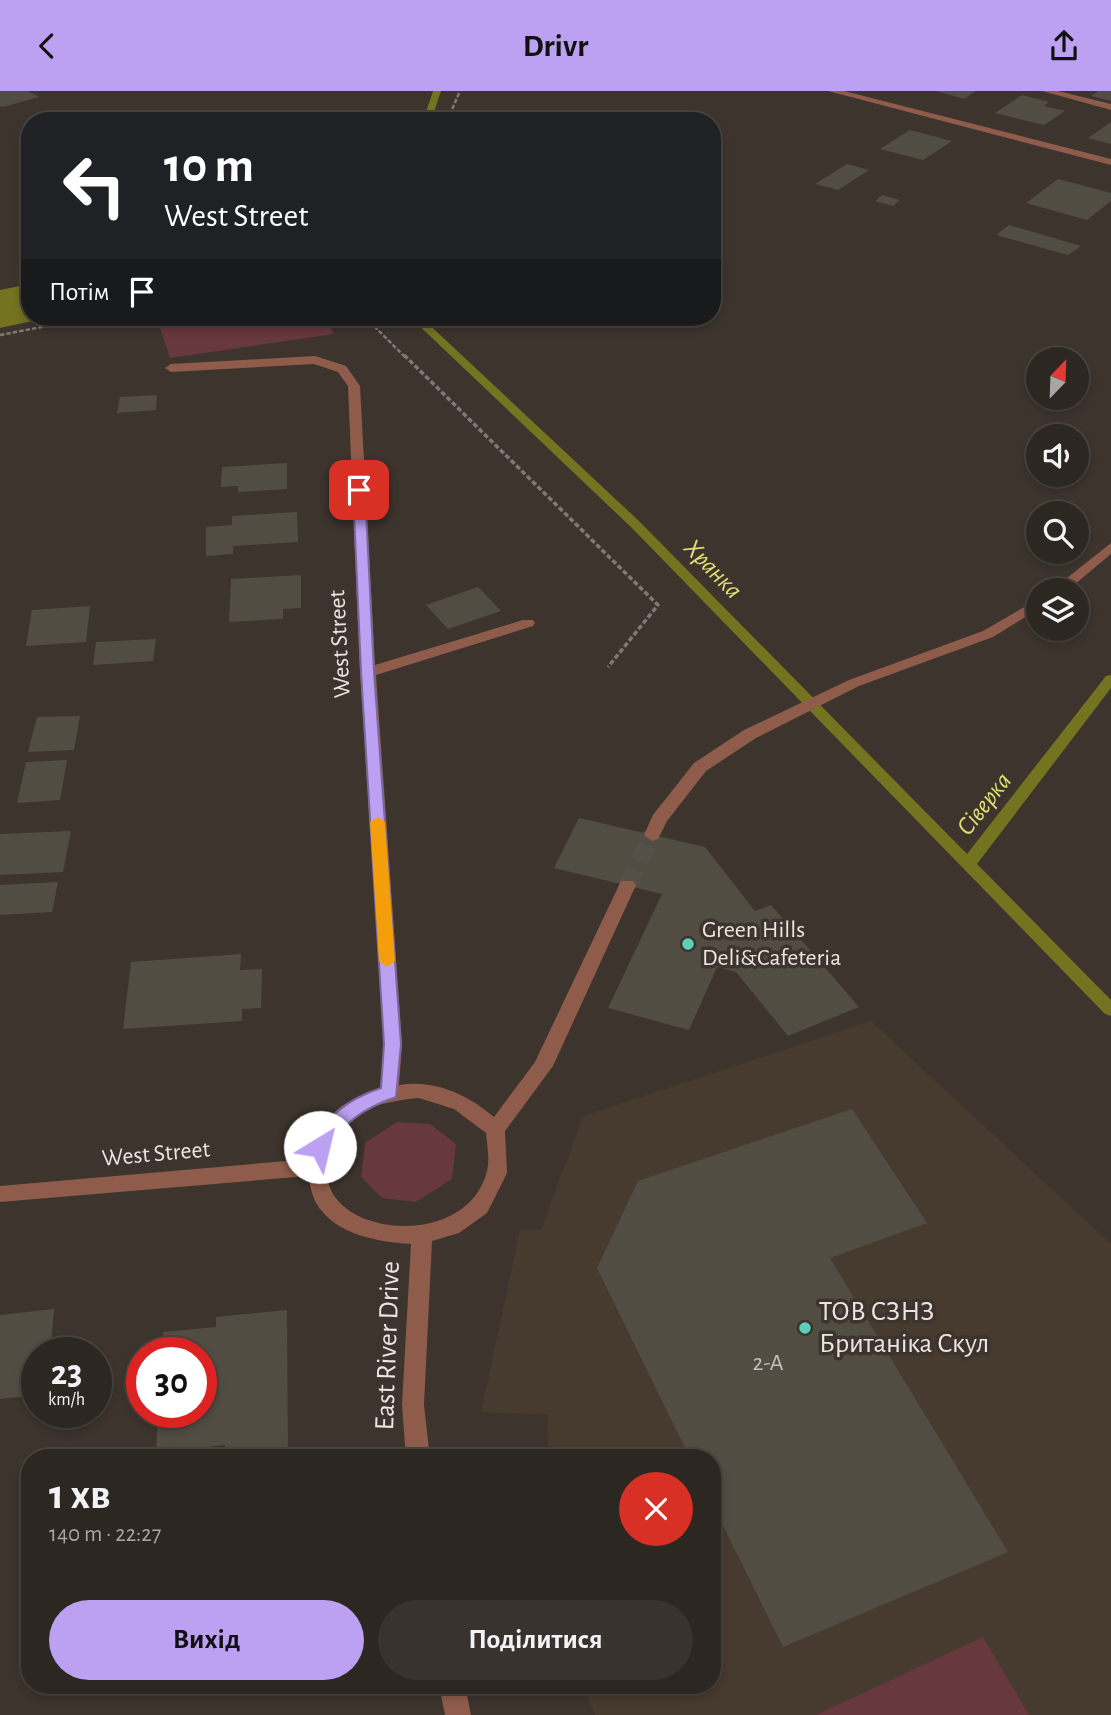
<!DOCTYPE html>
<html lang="uk">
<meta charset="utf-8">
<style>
body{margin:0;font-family:"Alegreya Sans",sans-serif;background:#39332f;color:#f1f3f6;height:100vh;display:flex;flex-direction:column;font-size:26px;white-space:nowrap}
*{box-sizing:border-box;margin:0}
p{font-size:23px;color:#a7a5a5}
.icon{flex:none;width:38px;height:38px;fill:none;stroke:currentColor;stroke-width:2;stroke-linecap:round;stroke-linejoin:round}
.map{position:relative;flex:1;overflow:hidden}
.side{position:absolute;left:21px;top:1358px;width:700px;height:245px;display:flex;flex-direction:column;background:#2d2722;border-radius:28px;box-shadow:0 4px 10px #0003,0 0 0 2px #484440}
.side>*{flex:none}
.hud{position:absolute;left:21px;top:21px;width:700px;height:214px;border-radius:28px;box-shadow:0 4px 10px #0003,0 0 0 2px #484440;background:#202124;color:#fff;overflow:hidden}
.needle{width:46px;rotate:23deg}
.tools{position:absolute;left:1026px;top:256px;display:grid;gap:14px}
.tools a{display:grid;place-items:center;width:63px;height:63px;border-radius:50%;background:#2d2722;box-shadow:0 4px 10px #0003,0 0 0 2px #484440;font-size:35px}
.speed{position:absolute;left:21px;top:1246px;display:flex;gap:14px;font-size:35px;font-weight:700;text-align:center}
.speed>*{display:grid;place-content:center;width:91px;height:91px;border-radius:50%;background:#2d2722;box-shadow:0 4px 10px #0003,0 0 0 2px #484440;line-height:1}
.speed small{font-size:18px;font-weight:400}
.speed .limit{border:10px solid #d22;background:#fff;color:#111}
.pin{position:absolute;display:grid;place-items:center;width:60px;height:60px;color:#fff;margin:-30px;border-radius:14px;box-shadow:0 4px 10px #0006}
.me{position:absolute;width:77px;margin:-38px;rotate:36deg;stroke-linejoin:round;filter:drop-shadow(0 0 5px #0008)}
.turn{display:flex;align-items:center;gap:24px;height:147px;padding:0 28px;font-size:32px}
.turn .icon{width:91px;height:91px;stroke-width:2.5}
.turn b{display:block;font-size:49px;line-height:60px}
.then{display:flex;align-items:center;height:66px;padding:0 28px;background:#0003;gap:14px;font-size:26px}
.round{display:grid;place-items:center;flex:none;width:74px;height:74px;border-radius:37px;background:#39332f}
.overview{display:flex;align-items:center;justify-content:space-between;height:119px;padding:0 28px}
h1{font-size:42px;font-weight:700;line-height:52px}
.button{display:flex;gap:14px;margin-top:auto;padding:14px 28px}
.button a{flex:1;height:80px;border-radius:42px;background:#bca0f2;color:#111;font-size:28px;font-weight:700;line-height:80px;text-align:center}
.button a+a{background:#39332f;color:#f1f3f6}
header{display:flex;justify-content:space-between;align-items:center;height:91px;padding:0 28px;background:#bca0f2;color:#111;font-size:32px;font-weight:700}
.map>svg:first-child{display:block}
.built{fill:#473a2e}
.green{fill:#67383d}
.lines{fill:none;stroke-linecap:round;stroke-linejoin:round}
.stream{fill:#737320;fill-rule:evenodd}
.river{fill:#737320;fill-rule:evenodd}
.building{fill:#524d43}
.minor-tunnel{stroke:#564f48;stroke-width:18;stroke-dasharray:18 9;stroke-linecap:butt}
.path-far1{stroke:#807973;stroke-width:2.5;stroke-dasharray:4.5 2;stroke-linecap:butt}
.path{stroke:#807973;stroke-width:3.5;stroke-dasharray:5 2.5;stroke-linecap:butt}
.minor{fill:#8f5c4b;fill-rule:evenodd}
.route{fill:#bca0f2;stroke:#7a689d;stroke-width:2}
.slow{fill:#f59e0b}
.poi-dot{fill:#5cceba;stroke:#3c342d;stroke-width:2.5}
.labels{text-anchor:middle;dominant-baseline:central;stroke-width:7;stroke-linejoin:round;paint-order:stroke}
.street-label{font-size:24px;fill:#ebe5e1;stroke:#3c342d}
.poi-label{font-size:24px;fill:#ebe5e1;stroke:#3c342d;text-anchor:start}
.near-number-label{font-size:24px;fill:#c5bfba}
.water-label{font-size:26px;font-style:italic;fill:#e0e174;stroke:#3c342d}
.near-poi-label{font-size:28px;fill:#ebe5e1;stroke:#3c342d;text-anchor:start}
.near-street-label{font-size:28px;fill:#ebe5e1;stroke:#3c342d}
</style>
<header><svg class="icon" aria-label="back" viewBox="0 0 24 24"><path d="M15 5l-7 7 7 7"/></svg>Drivr<svg class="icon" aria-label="share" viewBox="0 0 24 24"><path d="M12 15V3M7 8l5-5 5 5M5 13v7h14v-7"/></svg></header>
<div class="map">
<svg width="1111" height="1624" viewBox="0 0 1111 1624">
<rect width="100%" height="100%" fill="#3c342d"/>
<path class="built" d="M871,930l240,223v471h-516l-13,-30h130v-227h-163l-2,-43 -66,-3 39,-182h21l42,-114z"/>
<path class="green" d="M30,205v21h31l-61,10v-26z
M173,226h152l9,17 -164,24 -13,-39z
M397,1031l33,2 26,20 -4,35 -36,23 -34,-4 -21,-21 4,-34z
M983,1546l46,78h-213z"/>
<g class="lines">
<path class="stream" d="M433,0h8l-10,30h-8z
M410,226h11l219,205 327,332 139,-178 5,-1v13l-134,176 134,136v16l-6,-2 -473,-486z"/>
<path class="river" d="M30,193v33h20l-50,11v-38z"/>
</g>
<path class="building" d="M0,0h28l11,6 -36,10 -3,-1z
M937,0h39l-12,8z
M1098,0h13v10l-20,-5z
M1022,4l27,7 -5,4 21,5 -21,14 -49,-12z
M1111,31v22l-23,-6z
M910,39l42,11 -29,19 -43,-11z
M847,73l22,6 -31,20 -23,-6z
M1058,88l53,14v8l-24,19 -61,-17z
M882,104l18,5 -7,6 -18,-5z
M1009,134l72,21 -13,9 -72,-20z
M157,304l-1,15 -39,3 3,-16z
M287,372v26l-49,3v-6l-17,1 1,-20z
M297,421l1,30 -65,4v8l-27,2v-29l26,-2v-9z
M301,484v33l-18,1v10l-54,3 2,-43z
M478,496l23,24 -53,18 -22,-24z
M90,515l-4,36 -60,4 6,-36z
M156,548l-3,22 -60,4 3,-23z
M80,625l-6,34 -46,2 9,-35z
M67,669l-7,40 -43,3 9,-41z
M579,727l126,29 50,64 16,-6 88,102 -71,29 -52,-64 -19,-5 -28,63 -81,-22 54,-114 -108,-26z
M71,740l-8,41 -63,3v-41z
M58,791l-6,30 -52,3v-30z
M241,863l-1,16 22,-1 -1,39 -19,1v12l-119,8 8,-67z
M852,1018l75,114 -97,35 178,294 -225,95 -71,-144v-45h-22l-93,-190 41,-87z
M54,1218l-4,44h-13v42l-37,4v-84z
M287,1219l1,148h-64l1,-13 -69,8 2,-41h43v-59h-40l2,-21 53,-5v-10z"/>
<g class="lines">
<path class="minor-tunnel" d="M627,794l25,-50"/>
<path class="path-far1" d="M447,30l13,-30
M365,226l40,40
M0,244l94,-18"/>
<path class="path" d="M404,264l254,250 -50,62"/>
<path class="minor" d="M828,0h16l267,68v6z
M1042,0h16l53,13v6z
M315,265l31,10 14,20 15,279 148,-45h10l2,3 -2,3 -157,49 26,369 -3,41c35,-6 68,9 95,32l41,-55 86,-181h12l3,4 -83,181 -48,65 2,42 -20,40 -28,20 -27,8 -8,164 6,53h-24l-4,-53 9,-161c-33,-2 -76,-9 -95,-41 -4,-8 -6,-18 -8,-27l-308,26v-16l309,-27c13,-43 28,-56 71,-70l4,-45 -24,-372 -12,-286 -10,-14 -24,-8 -143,8 -6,-4 6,-4zM419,1007l35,11 32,24c1,12 4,26 1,38 -20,81 -164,66 -160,-2 0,-8 5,-18 7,-26 10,-35 54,-42 85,-45z
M1111,452v11l-43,36h-16z
M1038,508v10l-45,28 -134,49 -103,52 -50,33 -39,50 -9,18 -6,2 -8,-6 9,-20 41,-52 50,-33 105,-50 134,-49z
M439,1594h26l6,30h-26z"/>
</g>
<path class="route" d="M359,396l6,3 9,182 27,372 -5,53c-32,11 -53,25 -69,55l-7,2 -6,-2 -3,-5c16,-32 37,-48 70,-59l3,-44 -23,-372 -8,-182z"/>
<path class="slow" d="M378,726l7,5 10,139 -8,6 -8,-6 -9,-139z"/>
<g class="poi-dot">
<circle cx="688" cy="853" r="7"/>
<circle cx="805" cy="1237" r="7"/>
</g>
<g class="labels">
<g class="street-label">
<text transform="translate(340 553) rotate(-93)">West Street</text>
<text transform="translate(156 1063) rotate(-5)">West Street</text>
</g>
<g class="poi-label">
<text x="702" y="839">Green Hills<tspan x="702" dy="28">Deli&amp;Cafeteria</tspan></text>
</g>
<g class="near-number-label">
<text x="768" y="1272">2-А</text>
</g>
<g class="water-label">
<text transform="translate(713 478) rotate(46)">Хранка</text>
<text transform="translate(984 713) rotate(-52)">Сіверка</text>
</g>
<g class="near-poi-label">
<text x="819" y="1221">ТОВ СЗНЗ<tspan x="819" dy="32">Британіка Скул</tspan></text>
</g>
<g class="near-street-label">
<text transform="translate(388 1255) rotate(-88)">Еаst Rіvеr Drive</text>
</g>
</g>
</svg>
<div class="tools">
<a><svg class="needle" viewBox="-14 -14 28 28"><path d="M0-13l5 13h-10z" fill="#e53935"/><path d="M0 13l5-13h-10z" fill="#a7a5a5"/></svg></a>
<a><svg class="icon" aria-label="sound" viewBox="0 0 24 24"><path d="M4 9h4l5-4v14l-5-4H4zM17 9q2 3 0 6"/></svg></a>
<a><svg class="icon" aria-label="search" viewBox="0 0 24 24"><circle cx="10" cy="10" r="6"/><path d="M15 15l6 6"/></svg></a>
<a><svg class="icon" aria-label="layers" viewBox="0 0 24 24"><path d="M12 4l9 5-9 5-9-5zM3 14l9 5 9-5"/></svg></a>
</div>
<div class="speed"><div>23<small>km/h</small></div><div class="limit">30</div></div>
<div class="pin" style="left:359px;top:399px;background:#d93025"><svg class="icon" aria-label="arrive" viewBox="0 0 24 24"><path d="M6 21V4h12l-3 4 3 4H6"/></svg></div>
<svg class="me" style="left:320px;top:1056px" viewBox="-20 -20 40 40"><circle r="19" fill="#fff"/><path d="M0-13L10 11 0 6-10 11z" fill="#bca0f2"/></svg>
<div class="hud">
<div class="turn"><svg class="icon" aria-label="left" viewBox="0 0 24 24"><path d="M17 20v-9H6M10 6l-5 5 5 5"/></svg><div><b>10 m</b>West Street</div></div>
<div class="then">Потім<svg class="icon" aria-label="arrive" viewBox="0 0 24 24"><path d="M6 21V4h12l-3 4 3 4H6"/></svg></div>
</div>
<section class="side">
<div class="overview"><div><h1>1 хв</h1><p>140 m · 22:27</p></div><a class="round" style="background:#d93025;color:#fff"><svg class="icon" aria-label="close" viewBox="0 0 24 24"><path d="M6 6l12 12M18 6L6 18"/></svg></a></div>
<div class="button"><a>Вихід</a><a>Поділитися</a></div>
</section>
</div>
